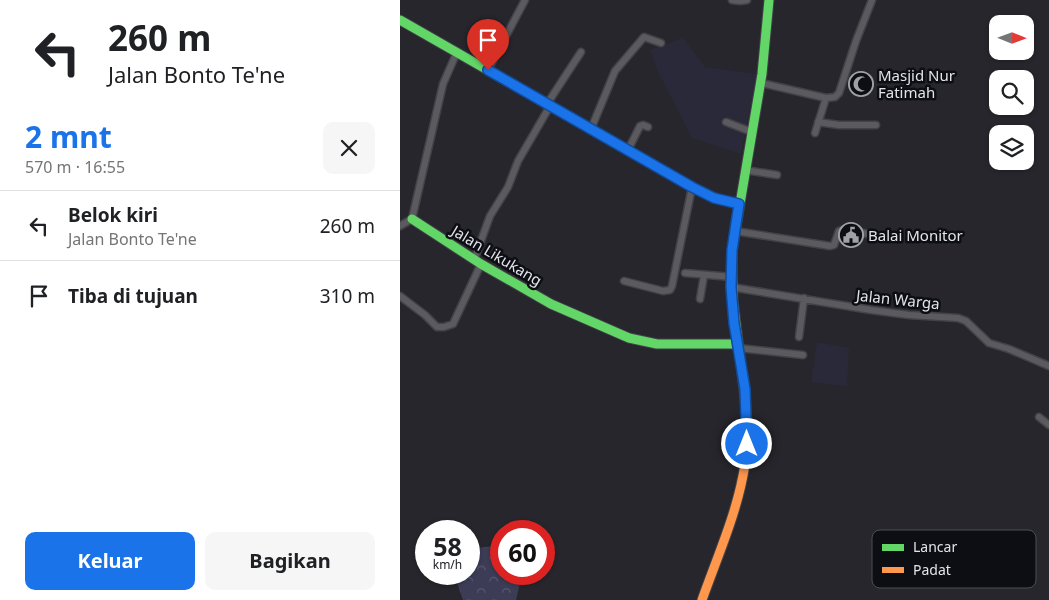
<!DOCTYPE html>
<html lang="id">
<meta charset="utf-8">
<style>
body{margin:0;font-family:"Noto Sans",sans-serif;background:#f6f6f6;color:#202124;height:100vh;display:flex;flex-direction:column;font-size:19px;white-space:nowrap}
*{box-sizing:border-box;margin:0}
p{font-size:16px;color:#757577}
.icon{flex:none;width:28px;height:28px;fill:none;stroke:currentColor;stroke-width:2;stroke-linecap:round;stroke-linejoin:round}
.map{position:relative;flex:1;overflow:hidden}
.sheet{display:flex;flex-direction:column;background:#fff;width:400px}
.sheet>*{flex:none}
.guide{background:#fff;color:#202124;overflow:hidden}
.needle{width:32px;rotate:91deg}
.tools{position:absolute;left:589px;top:15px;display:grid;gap:10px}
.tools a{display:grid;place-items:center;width:45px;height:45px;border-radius:10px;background:#fff;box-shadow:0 1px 4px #0004;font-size:25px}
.speed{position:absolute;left:15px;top:520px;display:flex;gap:10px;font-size:25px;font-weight:700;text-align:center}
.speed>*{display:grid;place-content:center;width:65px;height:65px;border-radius:50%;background:#fff;box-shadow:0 1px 4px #0004;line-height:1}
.speed small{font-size:12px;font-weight:400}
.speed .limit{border:8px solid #d22;background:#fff;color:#111}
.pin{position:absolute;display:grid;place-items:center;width:42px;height:42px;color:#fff;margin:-51px -21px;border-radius:50% 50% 50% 0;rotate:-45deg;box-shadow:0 0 5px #0007}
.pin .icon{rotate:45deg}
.me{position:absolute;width:55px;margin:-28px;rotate:0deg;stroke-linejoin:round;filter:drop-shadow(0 0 4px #0008)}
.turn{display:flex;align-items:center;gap:18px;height:105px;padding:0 25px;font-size:22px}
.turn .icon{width:65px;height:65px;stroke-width:2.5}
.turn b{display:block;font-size:35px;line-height:42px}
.round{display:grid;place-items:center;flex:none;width:52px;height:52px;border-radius:10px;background:#f6f6f6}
.overview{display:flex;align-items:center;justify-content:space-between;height:85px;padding:0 25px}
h1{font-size:30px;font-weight:700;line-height:38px;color:#1a73e8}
.action{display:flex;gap:10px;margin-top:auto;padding:10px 25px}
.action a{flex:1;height:58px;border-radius:10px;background:#1a73e8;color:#fff;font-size:20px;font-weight:700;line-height:58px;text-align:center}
.action a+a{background:#f6f6f6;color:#202124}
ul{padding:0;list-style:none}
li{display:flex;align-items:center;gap:15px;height:70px;padding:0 25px;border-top:1px solid #e0e0e0}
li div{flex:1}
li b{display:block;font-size:19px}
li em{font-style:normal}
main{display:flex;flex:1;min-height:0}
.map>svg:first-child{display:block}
.built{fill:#292939}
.forest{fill:url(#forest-crowns)}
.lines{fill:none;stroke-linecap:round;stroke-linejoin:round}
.street-casing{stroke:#424248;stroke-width:9}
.fast-casing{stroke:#424248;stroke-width:11}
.slow-casing{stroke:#424248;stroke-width:11}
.street{stroke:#5b5b5f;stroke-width:6}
.fast{stroke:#63d668;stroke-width:9}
.slow{stroke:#ff974d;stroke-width:9}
.route-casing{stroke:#114b97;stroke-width:12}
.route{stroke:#1a73e8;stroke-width:9}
.labels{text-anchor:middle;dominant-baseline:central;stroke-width:5;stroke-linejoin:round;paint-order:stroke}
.poi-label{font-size:15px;fill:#e2e3eb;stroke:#0d0e13;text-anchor:start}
.street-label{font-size:15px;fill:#e2e3eb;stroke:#0d0e13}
.key{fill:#0d0e13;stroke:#4d4e54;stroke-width:1}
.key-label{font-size:14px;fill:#e2e3eb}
</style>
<main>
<section class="sheet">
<div class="guide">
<div class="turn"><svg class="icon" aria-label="left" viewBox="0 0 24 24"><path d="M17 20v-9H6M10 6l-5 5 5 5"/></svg><div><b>260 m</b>Jalan Bonto Te'ne</div></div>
</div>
<div class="overview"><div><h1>2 mnt</h1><p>570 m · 16:55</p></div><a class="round"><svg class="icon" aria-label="close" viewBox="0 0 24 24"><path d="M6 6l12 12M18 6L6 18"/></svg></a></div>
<ul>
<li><svg class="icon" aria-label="left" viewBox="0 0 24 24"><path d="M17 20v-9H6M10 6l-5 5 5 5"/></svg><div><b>Belok kiri</b><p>Jalan Bonto Te'ne</p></div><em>260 m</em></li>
<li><svg class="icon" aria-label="arrive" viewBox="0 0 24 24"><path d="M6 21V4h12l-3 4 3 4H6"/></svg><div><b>Tiba di tujuan</b></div><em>310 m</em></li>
</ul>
<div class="action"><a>Keluar</a><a>Bagikan</a></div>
</section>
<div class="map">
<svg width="649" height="600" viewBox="0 0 649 600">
<defs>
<pattern id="forest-crowns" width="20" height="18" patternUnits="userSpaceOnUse" patternTransform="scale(1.25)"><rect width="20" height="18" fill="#3c3c56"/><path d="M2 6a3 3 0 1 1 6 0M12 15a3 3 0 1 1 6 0" fill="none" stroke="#58586e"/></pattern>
</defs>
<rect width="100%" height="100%" fill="#26262c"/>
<path class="built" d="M283,38l22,29 52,7 -16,80 -49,-16 -34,-66 -8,-22z
M417,342l32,6 -2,38 -36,-4z"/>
<path class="forest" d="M94,546l7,4v24h18l1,9 -4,17h-53l-9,-26h15v-25z"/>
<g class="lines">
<defs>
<path id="street" d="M332,0l8,1 7,-1
M88,70l37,-70
M361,83l65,15 9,-1 4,-4 17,-52 16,-41
M147,104l34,-52
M326,122l26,10
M418,122l21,3h37
M191,129l24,-58 29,-34 17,6
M415,133l11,-35
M228,150l12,-24 3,-1 5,2
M345,170l32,5
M0,226l12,-7 31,-135 14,-32
M335,231l95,15 4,-1 5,-14 3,-1 41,6
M74,260l16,-44 18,-29 10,-26 32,-55
M285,273l47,4
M224,281l39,10 7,-1 2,-4 20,-99
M331,287l140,23 38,5 49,3 8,3 23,22 20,6 40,17
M0,296l25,19 12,12h7l9,-3 28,-60
M300,299l4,-24
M399,337l5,-39
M338,348l65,7
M639,417l10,8"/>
<path id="fast" d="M0,20l292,167 23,11 24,6
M12,219l69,45 70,40 78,34 28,6h81
M345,398l-12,-98 -1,-49 30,-177 7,-74"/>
<path id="slow" d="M302,600c16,-45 36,-89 43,-136 3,-22 2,-44 0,-66"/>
</defs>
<use href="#street" class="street-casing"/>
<use href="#fast" class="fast-casing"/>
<use href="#slow" class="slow-casing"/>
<use href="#street" class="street"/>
<use href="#fast" class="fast"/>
<use href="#slow" class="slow"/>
</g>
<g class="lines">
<defs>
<path id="route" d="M88,70l204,117 22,11 25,6 -7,46 -1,37 3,36 11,66 2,55"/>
</defs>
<use href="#route" class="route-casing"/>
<use href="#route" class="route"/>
</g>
<defs>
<symbol id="mosque-ring" viewBox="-11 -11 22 22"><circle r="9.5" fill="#0d0e13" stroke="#a0a1a8" stroke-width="1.5"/><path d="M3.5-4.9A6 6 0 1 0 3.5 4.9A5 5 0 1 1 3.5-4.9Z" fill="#a0a1a8"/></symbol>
<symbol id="civic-ring" viewBox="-11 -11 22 22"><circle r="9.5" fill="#0d0e13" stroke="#a0a1a8" stroke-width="1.5"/><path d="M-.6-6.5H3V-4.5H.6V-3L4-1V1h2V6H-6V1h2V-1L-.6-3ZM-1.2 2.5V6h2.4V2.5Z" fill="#a0a1a8"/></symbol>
</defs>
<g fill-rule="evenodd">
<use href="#mosque-ring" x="447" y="70" width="28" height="28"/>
<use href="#civic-ring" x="437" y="221" width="28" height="28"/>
</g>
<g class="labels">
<g class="poi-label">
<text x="478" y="75">Masjid Nur<tspan x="478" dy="17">Fatimah</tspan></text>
<text x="468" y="235">Balai Monitor</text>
</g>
<g class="street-label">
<text transform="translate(97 255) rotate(31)">Jalan Likukang</text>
<text transform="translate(498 299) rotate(6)">Jalan Warga</text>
</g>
</g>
<rect x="472" y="530" width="164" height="58" rx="8" class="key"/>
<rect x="482" y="544" width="22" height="7" fill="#63d668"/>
<rect x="482" y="567" width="22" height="6" fill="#ff974d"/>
<g class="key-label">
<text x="513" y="552">Lancar</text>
<text x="513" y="575">Padat</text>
</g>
</svg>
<div class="tools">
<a><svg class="needle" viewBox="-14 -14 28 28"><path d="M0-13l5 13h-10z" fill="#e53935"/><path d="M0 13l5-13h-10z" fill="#757577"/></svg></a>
<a><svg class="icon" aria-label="search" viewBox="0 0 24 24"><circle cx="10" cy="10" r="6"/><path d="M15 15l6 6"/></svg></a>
<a><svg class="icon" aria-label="layers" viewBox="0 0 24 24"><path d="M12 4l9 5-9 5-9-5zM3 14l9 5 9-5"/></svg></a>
</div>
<div class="speed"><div>58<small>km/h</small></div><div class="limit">60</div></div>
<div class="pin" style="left:88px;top:70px;background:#d93025"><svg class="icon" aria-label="arrive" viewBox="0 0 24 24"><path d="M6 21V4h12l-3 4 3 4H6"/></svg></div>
<svg class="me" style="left:347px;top:444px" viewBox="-20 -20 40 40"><circle r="17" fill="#1a73e8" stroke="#fff" stroke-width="3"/><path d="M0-11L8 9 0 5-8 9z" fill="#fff"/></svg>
</div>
</main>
